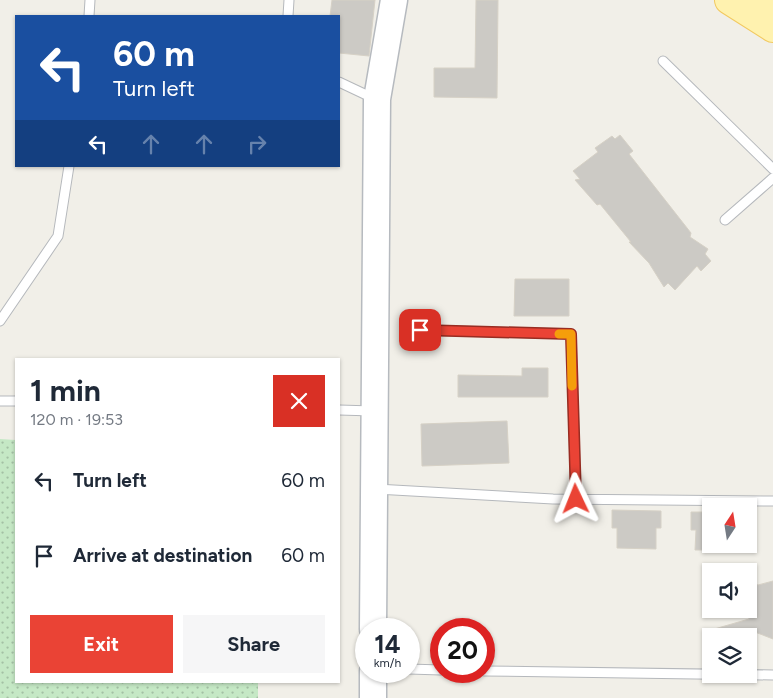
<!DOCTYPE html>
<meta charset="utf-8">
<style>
body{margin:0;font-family:Figtree,sans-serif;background:#f6f6f7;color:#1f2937;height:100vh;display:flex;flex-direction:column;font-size:19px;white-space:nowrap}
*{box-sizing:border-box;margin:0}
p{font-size:16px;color:#747a83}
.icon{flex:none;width:28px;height:28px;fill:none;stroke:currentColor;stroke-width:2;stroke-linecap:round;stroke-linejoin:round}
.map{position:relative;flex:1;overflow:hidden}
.details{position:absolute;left:15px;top:358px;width:325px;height:325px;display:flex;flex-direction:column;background:#fff;border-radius:0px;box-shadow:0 1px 4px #0004}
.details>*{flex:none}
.top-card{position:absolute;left:15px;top:15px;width:325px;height:152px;border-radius:0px;box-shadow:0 1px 4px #0004;background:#1a4fa0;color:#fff;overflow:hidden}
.needle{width:32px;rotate:12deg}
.buttons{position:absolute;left:702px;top:498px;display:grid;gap:10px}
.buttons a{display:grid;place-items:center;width:55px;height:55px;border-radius:0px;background:#fff;box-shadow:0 1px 4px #0004;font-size:25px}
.speed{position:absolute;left:355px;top:618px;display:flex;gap:10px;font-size:25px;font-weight:700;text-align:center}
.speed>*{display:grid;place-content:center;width:65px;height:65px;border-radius:50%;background:#fff;box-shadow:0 1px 4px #0004;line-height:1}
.speed small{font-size:12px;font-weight:400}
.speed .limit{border:8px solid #d22;background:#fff;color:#111}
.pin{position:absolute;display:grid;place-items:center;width:42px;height:42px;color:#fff;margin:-21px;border-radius:10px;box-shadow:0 2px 8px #0006}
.me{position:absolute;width:55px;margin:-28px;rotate:358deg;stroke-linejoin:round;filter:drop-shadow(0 0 4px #0008)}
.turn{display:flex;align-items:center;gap:18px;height:105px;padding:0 15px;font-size:22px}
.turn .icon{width:65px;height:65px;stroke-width:2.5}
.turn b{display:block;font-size:35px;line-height:42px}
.lanes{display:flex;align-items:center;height:48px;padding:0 15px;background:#0003;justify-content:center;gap:25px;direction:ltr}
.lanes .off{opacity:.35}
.round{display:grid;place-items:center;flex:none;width:52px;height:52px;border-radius:0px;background:#f6f6f7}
.overview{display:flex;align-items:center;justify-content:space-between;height:85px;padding:0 15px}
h1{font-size:30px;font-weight:700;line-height:38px}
.primary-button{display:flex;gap:10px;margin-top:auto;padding:10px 15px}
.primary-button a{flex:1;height:58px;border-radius:0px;background:#ea4335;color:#fff;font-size:20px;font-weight:700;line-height:58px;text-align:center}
.primary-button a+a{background:#f6f6f7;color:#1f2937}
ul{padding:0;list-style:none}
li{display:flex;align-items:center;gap:15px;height:75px;padding:0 15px}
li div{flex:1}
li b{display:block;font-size:19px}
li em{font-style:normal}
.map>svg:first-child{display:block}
.park{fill:url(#park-dots)}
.building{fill:#cccac5;stroke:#d6d1c6}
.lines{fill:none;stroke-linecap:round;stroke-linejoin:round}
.lane-casing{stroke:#b5b8bc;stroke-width:11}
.secondary-casing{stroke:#b6babf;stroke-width:29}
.primary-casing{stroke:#f2c960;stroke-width:30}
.lane{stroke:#fff;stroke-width:9}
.secondary{stroke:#fff;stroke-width:26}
.primary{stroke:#fff2af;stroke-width:28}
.route-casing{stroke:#982c22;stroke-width:12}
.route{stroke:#ea4335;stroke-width:9}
.slow{stroke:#f59e0b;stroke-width:9}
</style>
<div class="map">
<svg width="773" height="698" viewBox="0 0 773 698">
<defs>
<pattern id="park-dots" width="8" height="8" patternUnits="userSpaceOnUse" patternTransform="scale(1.25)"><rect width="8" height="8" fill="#c5e8c5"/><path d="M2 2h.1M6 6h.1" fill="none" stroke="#a3c0a4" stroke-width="1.8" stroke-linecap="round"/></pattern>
</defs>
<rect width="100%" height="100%" fill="#f1efe8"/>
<path class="park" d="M0,439l16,1v241h242v17h-258z"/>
<path class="building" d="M332,0h43l-6,56 -30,-3v-37h-9z
M476,0h22l-1,98 -63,-1v-29h41z
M620,135l13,16 -4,3 62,79 -1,4 18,12 -3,5 6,7 -10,10 -4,-5 -22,24 -7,-7 -4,4 -15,-24 -20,-21h2l-31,-38 -3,1 -22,-25 5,-1 -7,-8 25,-19 -3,-4 17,-12 3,3z
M515,279h54v37h-55z
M522,368h26v29h-90v-22l64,1z
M507,421l2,42 -87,3 -1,-42z
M612,510l49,1v17h-5v21l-39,-1v-20h-5z
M691,512h20v38h-16l1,-20h-5z
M773,581v58l-18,-7 -7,4h-44v-4l45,-13v-37l9,3z"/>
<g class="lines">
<defs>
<path id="lane" d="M89,16l1,-16
M288,16l1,-16
M663,61l110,108
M339,82l36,17
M725,220l48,-42
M0,321l58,-85 11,-70
M420,330l151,4 5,165
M0,401h16
M339,410l34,1
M376,489l177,10 220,2
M409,669l32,1
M484,671l289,4"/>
<path id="secondary" d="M373,629l4,-530 17,-99
M373,698v-27"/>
<path id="primary" d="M729,0l44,28
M767,0l6,4"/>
</defs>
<use href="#lane" class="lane-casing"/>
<use href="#secondary" class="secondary-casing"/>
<use href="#primary" class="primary-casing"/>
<use href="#lane" class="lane"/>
<use href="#secondary" class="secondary"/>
<use href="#primary" class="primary"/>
</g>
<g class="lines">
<defs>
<path id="route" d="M420,330l151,4 5,165"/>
</defs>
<use href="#route" class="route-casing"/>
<use href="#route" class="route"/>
<path class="slow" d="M559,334h12l1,52"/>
</g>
</svg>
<div class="buttons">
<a><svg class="needle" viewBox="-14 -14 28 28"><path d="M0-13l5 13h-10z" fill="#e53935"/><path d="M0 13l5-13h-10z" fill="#747a83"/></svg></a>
<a><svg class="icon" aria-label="sound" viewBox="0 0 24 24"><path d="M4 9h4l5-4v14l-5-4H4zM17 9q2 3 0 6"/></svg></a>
<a><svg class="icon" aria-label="layers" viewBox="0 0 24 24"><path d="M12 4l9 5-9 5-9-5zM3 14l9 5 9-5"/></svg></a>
</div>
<div class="speed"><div>14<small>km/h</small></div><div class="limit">20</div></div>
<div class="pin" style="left:420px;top:330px;background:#d93025"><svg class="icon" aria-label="arrive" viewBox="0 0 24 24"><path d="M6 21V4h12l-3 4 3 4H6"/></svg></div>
<svg class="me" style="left:576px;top:499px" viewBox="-20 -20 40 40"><path d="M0-17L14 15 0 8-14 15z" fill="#ea4335" stroke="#fff" stroke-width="4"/></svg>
<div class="top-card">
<div class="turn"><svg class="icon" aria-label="left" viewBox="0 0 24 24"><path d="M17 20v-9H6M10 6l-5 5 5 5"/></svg><div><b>60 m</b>Turn left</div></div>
<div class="lanes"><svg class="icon" aria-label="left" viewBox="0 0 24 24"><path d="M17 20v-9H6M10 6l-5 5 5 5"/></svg><svg class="icon off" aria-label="ahead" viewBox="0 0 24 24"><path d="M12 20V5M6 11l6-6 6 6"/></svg><svg class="icon off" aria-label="ahead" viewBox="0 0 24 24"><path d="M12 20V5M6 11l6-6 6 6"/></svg><svg class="icon off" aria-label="right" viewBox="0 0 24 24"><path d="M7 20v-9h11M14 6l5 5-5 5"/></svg></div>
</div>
<section class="details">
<div class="overview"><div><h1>1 min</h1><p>120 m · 19:53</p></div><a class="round" style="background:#d93025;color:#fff"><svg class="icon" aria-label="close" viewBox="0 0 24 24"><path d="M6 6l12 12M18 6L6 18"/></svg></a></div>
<ul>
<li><svg class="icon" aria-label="left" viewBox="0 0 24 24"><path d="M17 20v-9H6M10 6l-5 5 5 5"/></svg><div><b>Turn left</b></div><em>60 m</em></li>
<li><svg class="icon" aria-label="arrive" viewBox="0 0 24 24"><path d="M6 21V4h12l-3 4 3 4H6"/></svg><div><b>Arrive at destination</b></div><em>60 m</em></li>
</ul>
<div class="primary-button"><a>Exit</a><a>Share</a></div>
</section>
</div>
